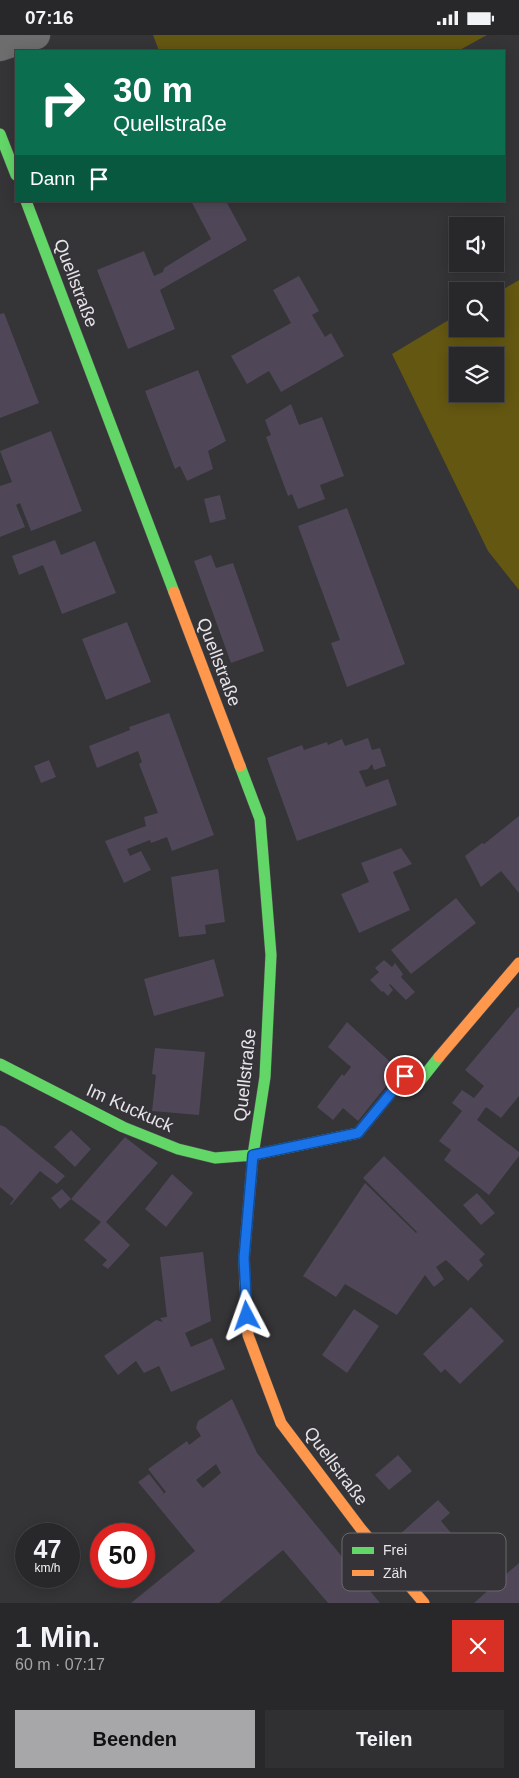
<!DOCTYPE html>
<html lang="de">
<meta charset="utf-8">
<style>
body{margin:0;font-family:Helvetica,sans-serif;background:#302f31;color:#f1f3f6;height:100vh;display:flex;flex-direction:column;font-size:19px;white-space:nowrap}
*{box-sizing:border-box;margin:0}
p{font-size:16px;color:#a5a5a8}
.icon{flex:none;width:28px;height:28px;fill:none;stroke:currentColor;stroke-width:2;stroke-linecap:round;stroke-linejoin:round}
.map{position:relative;height:1568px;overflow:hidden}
.panel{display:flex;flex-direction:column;background:#282729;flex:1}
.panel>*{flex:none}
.top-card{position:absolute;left:15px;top:15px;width:490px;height:152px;border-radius:0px;box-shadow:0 2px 12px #0003,0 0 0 1px #444446;background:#0b6e4f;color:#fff;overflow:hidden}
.tools{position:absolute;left:449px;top:182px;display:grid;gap:10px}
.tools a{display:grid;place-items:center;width:55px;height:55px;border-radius:0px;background:#282729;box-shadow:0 2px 12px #0003,0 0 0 1px #444446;font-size:25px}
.speed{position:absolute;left:15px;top:1488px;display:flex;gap:10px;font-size:25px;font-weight:700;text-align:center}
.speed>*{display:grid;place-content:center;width:65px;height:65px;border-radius:50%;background:#282729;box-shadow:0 2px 12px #0003,0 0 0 1px #444446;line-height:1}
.speed small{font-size:12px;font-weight:400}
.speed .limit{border:8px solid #d22;background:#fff;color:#111}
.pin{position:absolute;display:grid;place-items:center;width:42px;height:42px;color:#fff;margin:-21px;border:2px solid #fff;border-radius:50%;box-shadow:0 1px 5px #0007}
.me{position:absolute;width:55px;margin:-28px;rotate:356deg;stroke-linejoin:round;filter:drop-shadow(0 0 4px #0008)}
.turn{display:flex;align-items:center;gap:18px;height:105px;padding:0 15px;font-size:22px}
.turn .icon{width:65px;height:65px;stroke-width:2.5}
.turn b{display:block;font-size:35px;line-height:42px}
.then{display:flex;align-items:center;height:48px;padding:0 15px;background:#0003;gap:10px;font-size:19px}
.round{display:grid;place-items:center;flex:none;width:52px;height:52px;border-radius:0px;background:#302f31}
.headline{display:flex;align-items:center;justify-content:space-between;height:85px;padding:0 15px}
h1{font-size:30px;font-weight:800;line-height:38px}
.button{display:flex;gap:10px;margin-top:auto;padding:10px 15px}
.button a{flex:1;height:58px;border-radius:0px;background:#a7a6a9;color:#111;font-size:20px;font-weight:800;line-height:58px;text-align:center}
.button a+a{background:#302f31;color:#f1f3f6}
.status{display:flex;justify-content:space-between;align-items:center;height:35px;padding:0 25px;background:#282729;direction:ltr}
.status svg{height:14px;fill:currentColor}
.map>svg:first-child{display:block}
.green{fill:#645712;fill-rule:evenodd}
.building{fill:#4f4757;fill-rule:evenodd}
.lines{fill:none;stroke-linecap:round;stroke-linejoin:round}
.street-casing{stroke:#525153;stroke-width:29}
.fast-casing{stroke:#525153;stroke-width:12}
.slow-casing{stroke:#525153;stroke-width:12}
.street{stroke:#6d6d6e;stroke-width:28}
.fast{stroke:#63d668;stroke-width:11}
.slow{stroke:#ff974d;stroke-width:11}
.route-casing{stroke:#114b97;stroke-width:12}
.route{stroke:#1a73e8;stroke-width:9}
.labels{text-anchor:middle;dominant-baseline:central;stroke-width:4;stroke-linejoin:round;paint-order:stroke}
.street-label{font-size:18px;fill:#e5e4e6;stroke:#353338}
.key{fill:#353338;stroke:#6a686c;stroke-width:1}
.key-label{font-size:14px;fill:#e5e4e6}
</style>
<div class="status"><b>07:16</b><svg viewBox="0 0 49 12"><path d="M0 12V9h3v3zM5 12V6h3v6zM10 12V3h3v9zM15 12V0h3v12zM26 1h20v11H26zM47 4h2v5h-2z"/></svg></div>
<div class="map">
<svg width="519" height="1568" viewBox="0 0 519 1568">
<rect width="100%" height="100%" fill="#353437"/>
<path class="green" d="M153,0h334l-29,16h-299z
M519,245v310l-31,-39 -96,-197 65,-39 1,14h37v-35zM458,321h37v38h-37z"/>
<path class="building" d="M191,166h35l21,39 -87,50 15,39 -47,20 -31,-79 47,-19 10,25 9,-4 1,-4 47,-29z
M299,241l20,35 -7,4 13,22 6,-4 13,23 -63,36 -12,-21 -22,13 -16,-28 60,-33 -18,-33z
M4,278l35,90 -39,15v-104z
M198,335l28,71 -18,10 5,18 -26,12 -7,-15 -5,3 -30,-78z
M291,369l8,21 23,-8 22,59 -24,9 5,14 -27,10 -6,-15 -4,2 -22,-59 5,-2 -6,-15z
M51,396l31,80 -51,20 -11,-28 -4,2 9,22 -25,10v-51l12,-4 -12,-31z
M220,460l6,24 -16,4 -6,-24z
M347,473l58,156 -58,23 -16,-44 9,-3 -42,-114z
M55,505l6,15 34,-14 21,52 -54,21 -19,-49 -24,10 -7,-19z
M211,520l5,13 17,-5 31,88 -33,12 -37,-102z
M127,587l24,60 -45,18 -24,-61z
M169,678l45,122 -42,16 -5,-14 -16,6 -1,-3 -23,9 3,7 11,-5 10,19 -27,13 -19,-42 41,-15 -2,-9 14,-4 -19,-49 3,-2 -4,-11 -41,17 -8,-22 41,-16 -1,-3z
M368,703l4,12 8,-2 6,18 -12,4 -2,-6 -4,5 -9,2 7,16 22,-8 9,26 -100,36 -30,-83 35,-13 2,5 23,-8 1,3 14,-6 3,7z
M49,725l7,17 -15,6 -7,-17z
M519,781v77l-18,-22 -20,16 -16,-31 17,-13 2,1z
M401,813l11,16 -19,8 17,38 -51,23 -18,-39 28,-12 -8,-19z
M218,834l7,53 -20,3 1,9 -27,3 -8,-60z
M456,863l20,25 -65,51 -20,-24z
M214,924l10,37 -70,20 -10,-37z
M384,925l8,7 3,-4 8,11 -2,3 14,15 -9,8 -16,-16 -1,1 4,5 -5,6 -5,-5 -1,1 -12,-12 9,-8 -4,-4z
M518,972l1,1v88l-18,22 -15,-11 -9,13 42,32v4l-30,39 -45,-35 7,-10 -12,-9 23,-30 -10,-8 10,-13 12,8 10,-12 -19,-16z
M347,987l52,48 -41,51 -15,-13 -10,12 -16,-13 25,-33 2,2 7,-9 -23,-20z
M155,1013l50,4 -6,63 -47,-4 4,-36 -4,-1z
M0,1090l5,2 60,49 -8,8 -17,-13 -29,34 -1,-1 4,-5 -14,-12z
M71,1095l20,19 -16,18 -21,-20z
M125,1102l33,26 -52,59 24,23 -22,24 -6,-4 5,-5 -23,-20 17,-18 -30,-23z
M384,1121l101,98 -6,6 4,5 -15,16 -22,-21 -10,7 8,12 -10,8 -9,-12 -28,40 -52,-31 -9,13 -33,-21 62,-93 51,50 1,-1 -54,-54z
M172,1139l21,19 -27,34 -21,-18z
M62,1154l9,10 -11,10 -9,-11z
M477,1158l18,20 -14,12 -18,-20z
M203,1217l8,69 -26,12 6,14 21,-9 13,31 -54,23 -12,-26 -15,7 -8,-12 -18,14 -14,-19 52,-36 7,2 -3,-4 7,-1 -7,-60z
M471,1272l33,34 -44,43 -15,-15 -4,4 -18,-19z
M354,1274l25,17 -32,47 -25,-18z
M232,1364l25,54 123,150h-52l-45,-53 -64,53h-88l64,-52 -57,-69 11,-8 15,19 -5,4 7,-5 -18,-23 39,-28 2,4 12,-9 -5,-8 2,-7zM216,1429l5,9 -18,15 -7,-8z
M398,1420l14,16 -23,19 -14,-15z
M438,1465l12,13 -9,8 16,19 -5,5 5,5 -8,8 -5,-6 -17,15 -28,-32z
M519,1528v40h-45l38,-34z"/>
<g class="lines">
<defs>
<path id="street" d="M0,12l36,-12"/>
<path id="fast" d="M0,99l16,41
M26,166l148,391
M240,731l20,53 11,136 -6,122 -12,78 -9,103 1,25
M0,1029l123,63 55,22 37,9 38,-3 105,-22 47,-57 11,10 23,-29"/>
<path id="slow" d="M174,557l66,174
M439,1022l80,-94
M245,1248l3,52 33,88 80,106 63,74"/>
</defs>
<use href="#street" class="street-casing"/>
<use href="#fast" class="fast-casing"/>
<use href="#slow" class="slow-casing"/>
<use href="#street" class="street"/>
<use href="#fast" class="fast"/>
<use href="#slow" class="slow"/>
</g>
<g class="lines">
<defs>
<path id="route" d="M247,1281l-3,-58 9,-103 105,-22 47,-57"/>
</defs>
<use href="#route" class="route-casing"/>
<use href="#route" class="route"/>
</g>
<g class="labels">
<g class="street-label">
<text transform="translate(76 248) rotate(69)">Quellstraße</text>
<text transform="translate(219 627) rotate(69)">Quellstraße</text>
<text transform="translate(245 1040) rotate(-84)">Quellstraße</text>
<text transform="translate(130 1073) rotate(24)">Im Kuckuck</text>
<text transform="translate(336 1431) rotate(53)">Quellstraße</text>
</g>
</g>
<rect x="342" y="1498" width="164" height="58" rx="8" class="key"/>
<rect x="352" y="1512" width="22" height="7" fill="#63d668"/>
<rect x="352" y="1535" width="22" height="6" fill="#ff974d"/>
<g class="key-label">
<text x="383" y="1520">Frei</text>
<text x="383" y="1543">Zäh</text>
</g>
</svg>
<div class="tools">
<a><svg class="icon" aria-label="sound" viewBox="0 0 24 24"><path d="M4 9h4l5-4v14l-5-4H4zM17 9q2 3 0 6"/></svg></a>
<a><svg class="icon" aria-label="search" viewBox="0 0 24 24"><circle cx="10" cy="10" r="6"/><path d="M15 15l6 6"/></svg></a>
<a><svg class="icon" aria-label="layers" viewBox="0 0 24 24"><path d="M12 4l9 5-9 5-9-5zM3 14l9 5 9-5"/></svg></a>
</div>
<div class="speed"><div>47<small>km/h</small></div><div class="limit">50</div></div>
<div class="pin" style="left:405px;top:1041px;background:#d93025"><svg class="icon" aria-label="arrive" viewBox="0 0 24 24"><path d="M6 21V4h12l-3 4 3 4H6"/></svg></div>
<svg class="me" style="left:247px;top:1281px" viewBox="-20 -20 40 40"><path d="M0-17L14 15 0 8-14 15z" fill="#1a73e8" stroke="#fff" stroke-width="4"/></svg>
<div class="top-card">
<div class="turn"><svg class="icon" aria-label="right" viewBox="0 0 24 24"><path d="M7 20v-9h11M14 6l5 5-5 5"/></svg><div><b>30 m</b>Quellstraße</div></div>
<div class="then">Dann<svg class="icon" aria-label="arrive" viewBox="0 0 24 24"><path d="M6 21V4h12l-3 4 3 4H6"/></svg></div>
</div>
</div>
<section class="panel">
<div class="headline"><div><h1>1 Min.</h1><p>60 m · 07:17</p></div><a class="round" style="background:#d93025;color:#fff"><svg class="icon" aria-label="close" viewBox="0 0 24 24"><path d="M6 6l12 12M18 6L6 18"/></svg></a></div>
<div class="button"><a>Beenden</a><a>Teilen</a></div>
</section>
